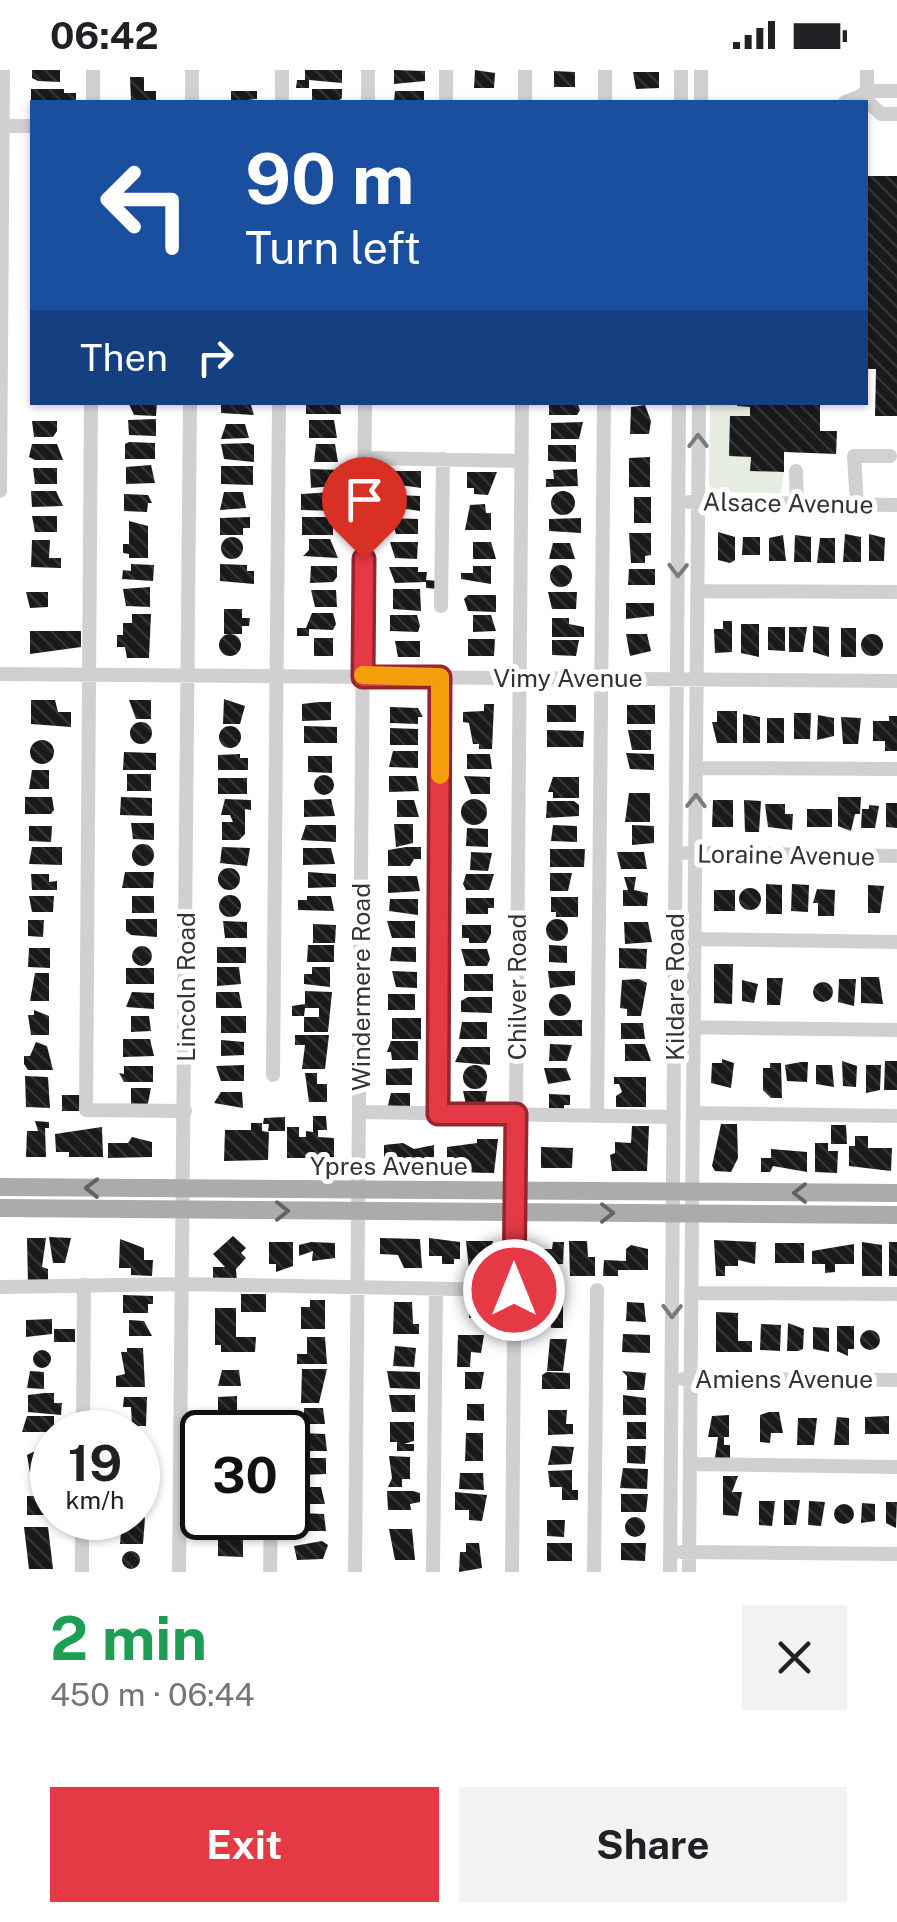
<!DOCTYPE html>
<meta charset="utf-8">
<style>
body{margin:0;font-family:"Public Sans",sans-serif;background:#f2f2f2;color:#202124;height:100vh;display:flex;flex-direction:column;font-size:38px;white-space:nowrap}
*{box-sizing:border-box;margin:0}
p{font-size:32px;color:#757577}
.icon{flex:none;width:55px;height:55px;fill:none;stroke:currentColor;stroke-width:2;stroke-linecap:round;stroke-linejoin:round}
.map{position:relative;height:1502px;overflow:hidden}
.panel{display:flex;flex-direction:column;background:#fff;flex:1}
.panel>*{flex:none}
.guide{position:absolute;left:30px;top:30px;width:838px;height:305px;border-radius:0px;box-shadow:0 2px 8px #0004;background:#1a4fa0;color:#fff;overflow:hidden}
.speed{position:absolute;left:30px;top:1340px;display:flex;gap:20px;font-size:50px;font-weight:700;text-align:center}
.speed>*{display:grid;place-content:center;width:130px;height:130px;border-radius:50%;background:#fff;box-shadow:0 2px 8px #0004;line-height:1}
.speed small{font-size:25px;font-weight:400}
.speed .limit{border:5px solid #111;border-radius:15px;background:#fff;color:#111}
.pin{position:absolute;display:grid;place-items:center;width:85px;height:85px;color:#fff;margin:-102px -42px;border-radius:50% 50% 50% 0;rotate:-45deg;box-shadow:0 0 10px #0007}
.pin .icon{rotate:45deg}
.me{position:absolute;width:110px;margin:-55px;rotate:0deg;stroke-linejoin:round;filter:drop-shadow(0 0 8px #0008)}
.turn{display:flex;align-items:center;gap:35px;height:210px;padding:0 50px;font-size:45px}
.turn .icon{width:130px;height:130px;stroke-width:2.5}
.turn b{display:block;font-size:70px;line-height:85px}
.then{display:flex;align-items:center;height:95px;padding:0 50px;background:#0003;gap:20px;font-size:38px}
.round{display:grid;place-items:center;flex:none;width:105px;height:105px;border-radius:0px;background:#f2f2f2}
.headline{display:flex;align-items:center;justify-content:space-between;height:170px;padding:0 50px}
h1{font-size:60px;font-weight:700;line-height:75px;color:#1e9e55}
.cta{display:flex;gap:20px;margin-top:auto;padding:20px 50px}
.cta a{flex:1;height:115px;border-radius:0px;background:#e63946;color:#fff;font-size:40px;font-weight:700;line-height:115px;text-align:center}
.cta a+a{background:#f2f2f2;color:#202124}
.status{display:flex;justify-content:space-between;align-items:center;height:70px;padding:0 50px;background:#fff;direction:ltr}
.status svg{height:28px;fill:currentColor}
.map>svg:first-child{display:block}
.green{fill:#e6ecdf}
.building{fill:url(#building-back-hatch)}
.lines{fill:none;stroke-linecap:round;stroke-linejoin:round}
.minor{stroke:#d0d0d0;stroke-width:14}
.major{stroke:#ababab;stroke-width:18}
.oneway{stroke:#7a7a7a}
.oneway2{stroke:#636363}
.route-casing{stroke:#96252e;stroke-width:25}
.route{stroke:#e63946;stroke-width:18}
.slow{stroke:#f59e0b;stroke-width:18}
.labels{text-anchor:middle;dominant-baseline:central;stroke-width:10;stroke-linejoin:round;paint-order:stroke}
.street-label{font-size:25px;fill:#333;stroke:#fff}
</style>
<div class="status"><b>06:42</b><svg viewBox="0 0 49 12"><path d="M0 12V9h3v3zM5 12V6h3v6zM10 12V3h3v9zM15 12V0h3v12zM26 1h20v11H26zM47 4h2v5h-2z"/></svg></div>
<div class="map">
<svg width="897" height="1502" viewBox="0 0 897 1502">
<defs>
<pattern id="building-back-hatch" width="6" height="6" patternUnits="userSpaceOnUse" patternTransform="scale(2.5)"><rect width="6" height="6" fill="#1a1a1a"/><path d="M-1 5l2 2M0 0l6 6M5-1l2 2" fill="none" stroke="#333"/></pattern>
</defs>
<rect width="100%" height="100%" fill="#fff"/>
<path class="green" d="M710,333l40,4v64l34,1 -3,21 -64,-1 -8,-6z"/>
<path class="building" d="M32,0h28v12l-22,-1 -6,-3z
M305,0h37v13l-33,-3v8h-13l1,-8h8z
M394,0l31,1v10l-31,3z
M475,0l20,3 -1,15h-20z
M554,1l21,1v15h-21z
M633,2h26v16l-23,1z
M130,7h14v14h12v11h-25z
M31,19h33v4h12v9h-45z
M312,19h30v9l-5,4h-25z
M231,21h26v8l-26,3z
M395,21h29v11h-30z
M865,106h32v240h-22l1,-47h-11z
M128,332h29l-1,14 -22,-1z
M221,332h29l4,13 -33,-2z
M340,332l1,12h-35v-11z
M549,332h28l3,8 -3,5h-28z
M737,332h83v29h17l-1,23 -52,-2v20l-34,-1 1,-14 -22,-1 1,-40h20v-9l-13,-1z
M645,335l6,16 -2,13h-19l1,-27z
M156,349v17l-27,-1 -1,-15z
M309,350h25l3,18h-28z
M32,351h25v10l-4,6h-19z
M583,352l-4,17h-28v-16z
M226,354h19l4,14 -28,1z
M129,372l26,1v16h-30v-15z
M249,373l5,2v17l-30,-3 -3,-15z
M32,374h25l6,16h-28l-6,-3z
M316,374h19l3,18h-24z
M548,375h28v17l-28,-1z
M650,387v30h-21v-29z
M151,395l4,18 -29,1v-17z
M221,396h32v19l-32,-1z
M33,398h24v16h-22z
M310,399l31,1 2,15 -32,3z
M577,399l1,17 -32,1v-8h8l-1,-9z
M393,401h28v17l-28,-4z
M467,402h30l-9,23 -14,-1v-6h-7z
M31,421h25l7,15 -31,1z
M551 433a12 12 0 1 1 24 0a12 12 0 1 1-24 0Z
M224,422h19l3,16 -26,2z
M334,422l4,19 -37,-1v-16z
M124,424l24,1 4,8h-4l-1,9 -23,-1z
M396,425l24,1v15l-27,-4z
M634,427h17v26h-17z
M485,434l1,9h5v17h-26l5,-25z
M32,446h25v16h-22z
M250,447v11h-7v7h-23v-17z
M302,447h31v18h-31z
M391,448l27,1v15h-22z
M581,448v15l-32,-2v-12z
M129,451l19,5v32h-19v-4l-6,-1v-9h6z
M718,462l17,5v23l-5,3 -12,-3z
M629,463h22v22l-6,1v7h-14z
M845,464l16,3v25h-18z
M869,464l16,4 -1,23h-15z
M783,465l3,26h-17v-23z
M795,465l16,2v25h-17z
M221 478a11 11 0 1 1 22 0a11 11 0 1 1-22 0Z
M743,467h17v18h-18z
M820,468h15v25h-18z
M309,469h21l8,19 -35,-2 6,-6z
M32,470h18l-1,18h12v10l-30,-1z
M390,472h28l-1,17 -22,-1z
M473,472h18l5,17h-23z
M553,473h17l5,16h-26z
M131,494l23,1 -1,16 -31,-2 1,-9 8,1z
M220,494l27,1v6h7v13l-34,-3z
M550 506a11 11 0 1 1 22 0a11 11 0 1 1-22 0Z
M311,496h26v11l-4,5 -23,1z
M473,496h18v18l-30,-5v-6h12z
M389,497h29v5h9l-1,8 13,1v8l-13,-1v-6l-31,1z
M629,499h26v16h-27z
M150,517v20l-24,-1 -3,-17z
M393,519h27l1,22 -28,-2z
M311,520h25l1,17h-22z
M26,522h22v15l-18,1z
M548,522h29l-1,17h-24z
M468,525h28v17l-28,-1 -4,-12z
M626,533h28v13l-28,3z
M224,539h18v9h8l-1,8h-7v8h-18z
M312,543h21l3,11 -3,6 -24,-1v7h-12v-8h9z
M132,544h19l-2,44h-22l-2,-11h-8v-12h6v-12h9z
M390,545h27l3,11 -2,6 -28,-1z
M473,545h18l5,16 -23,1z
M552,548h17v6l15,3v10h-32z
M723,551h9v31l-17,1 -1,-24h9z
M741,554h18v33l-18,-4z
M813,556l16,1v30l-16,-5z
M768,557h17v24l-17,-1z
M789,557h18l-4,25h-14z
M841,558h15v29h-15z
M30,561h51v16l-51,7z
M861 575a11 11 0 1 1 22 0a11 11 0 1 1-22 0Z
M626,564h21l4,17 -21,5z
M219 575a11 11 0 1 1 22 0a11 11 0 1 1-22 0Z
M314,568h19v18h-19z
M468,569h27l-1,17h-26z
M552,570h27l-3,16 -24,-1z
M395,571h25v16h-22z
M224,629l21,7 -5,18h-17z
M31,630h24l3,12h13v15l-40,-3z
M129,630h22v19h-15z
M319,632h12v18l-29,1v-17z
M484,634h10l-2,45h-13v-5h-6l-4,-21 -6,-1v-10l21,-1z
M547,635h29v17h-29z
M627,635h28v19h-28z
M390,637l28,1 5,9h-5v7l-28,-1z
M717,641h20v32h-20l-5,-21h5z
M794,643h17l-1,26h-16z
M743,644l17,3v26h-17z
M818,645l16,3v18l-17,4z
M889,646h8v35h-12v-10h-12v-20h16z
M841,647l20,1 -3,26h-15z
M767,648h17v25h-17z
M130 663a11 11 0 1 1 22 0a11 11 0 1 1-22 0Z
M219 667a11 11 0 1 1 22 0a11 11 0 1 1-22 0Z
M304,656l33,1v16h-33z
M390,658l28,1v16h-28z
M547,660l37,1 -1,16h-36z
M628,660h23v20h-19z
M30 682a12 12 0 1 1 24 0a12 12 0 1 1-24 0Z
M393,681h25v17l-29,-1z
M124,682l32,1v17h-33z
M626,683l28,1v16l-24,-1z
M240,684v4h8v12h-30v-15z
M467,684h23l2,15h-25z
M308,686h24v17l-24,-1z
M32,700h17v19h-20z
M127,704h24v17h-24z
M314 715a10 10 0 1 1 20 0a10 10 0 1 1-20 0Z
M389,706h27l3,15 -30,1z
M464,706l26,1v17h-19z
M553,707h26v21h-26v-6h-5z
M218,708h29v16h-29z
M629,723h21v29h-25z
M25,727h27l2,13 -3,4h-26z
M121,727l31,1v18l-32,-1z
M838,727h23l-1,17h-5l-4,17 -13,-5z
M225,729l26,1v10l-6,-1v25l-6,6h-17v-18h11l-3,-7h-9z
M331,729l4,17 -31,1v-17z
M461 742a13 13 0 1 1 26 0a13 13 0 1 1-26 0Z
M397,730h17l5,17h-22z
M713,730h20v27h-21z
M744,730l17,1 -2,31h-14z
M547,731h27l5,4v11l-33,2z
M886,733h11v25l-11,-1z
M765,734h20v10h8l-1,16 -24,-3z
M869,735l10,1 -4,22h-14l1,-19h7z
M807,739h25v18h-25z
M131,753h23v17l-21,-1z
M394,754h19v19l-17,4z
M306,755h30v17l-35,-2z
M553,755l24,1v16l-26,-1z
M632,755l22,1v17l-22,2z
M29,756h23l-1,16 -22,-1z
M467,758l21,1v18l-22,-1z
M132 785a11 11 0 1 1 22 0a11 11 0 1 1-22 0Z
M32,777h30v18l-33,-1z
M222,777l28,1 -3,18 -27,-3z
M406,777h15v12h-7l-4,7h-22v-16z
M303,778h28l4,16 -32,1z
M550,779h35l-1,18h-34z
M471,782l21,1 -4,18 -18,-1z
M617,782h27l3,17h-26z
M218 809a11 11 0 1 1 22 0a11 11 0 1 1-22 0Z
M125,802h29l-1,16h-31z
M308,802l28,2v13l-28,1z
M550,803h22l-4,18h-18z
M31,804h18v8l8,-1v9h-25z
M494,804l-5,16h-23l-3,-6 3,-10z
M388,806h29l3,15 -32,2z
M624,807h12l-2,13 14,3 -1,13h-24v-16h5z
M766,814l16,1v29h-16z
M792,814l17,1 -1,27 -17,-1z
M868,815l16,1 -4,27h-12z
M739 829a11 11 0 1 1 22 0a11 11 0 1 1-22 0Z
M817,819l18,1 -1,26h-16v-13h-5z
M714,820h21v21h-21z
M219 836a11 11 0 1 1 22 0a11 11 0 1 1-22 0Z
M29,826h25l-1,16h-21z
M132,826h22v17h-22z
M307,826h24l3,15 -36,-1v-10h9z
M551,827h27v20h-22v-5h-5z
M466,828h28v10h-6v6h-22z
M390,829h28v16l-29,-4z
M126,849h31v18l-26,-2 -5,-4z
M546 860a11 11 0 1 1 22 0a11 11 0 1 1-22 0Z
M28,850h16l-1,17 -15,-1z
M223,851l24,1v16h-22z
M387,851h28v17h-23z
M624,852h24l4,20 -27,2z
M313,854l23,1 -1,18h-22z
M462,855h29v9l-5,9h-17v-5h-7z
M308,875h26v17h-27z
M549,875l18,1v17l-18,-1z
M132 886a10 10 0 1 1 20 0a10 10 0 1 1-20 0Z
M217,877h29v16h-29z
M392,877h24v15l-26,-1z
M29,878h21v20l-22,-1z
M619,878l28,1 -1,20 -27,-1z
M461,879h26l3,10 -3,7h-21z
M714,894h19l-1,40 -18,-1z
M217,897h22l2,17 -24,2z
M312,897h18v20l-26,-3v-10h8z
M126,898h28v16h-28z
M392,901l25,1v16l-21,-1z
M548,901h27v14l-25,3z
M35,903h14v28h-19z
M464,904h29v17h-29z
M861,907h18l4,27 -22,-1z
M767,908h16l-3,27h-13z
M639,909l8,4 -6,33h-14v-7l-7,-1 2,-28z
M839,909h17l-2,27 -16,-4z
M742,910l16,4 -4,19 -12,-2z
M813 922a10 10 0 1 1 20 0a10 10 0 1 1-20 0Z
M305,921l27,1 -4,40h-24v-15h15v-9h-14l-1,8h-12v-10l13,-2z
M132,922l22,1v16l-28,-2z
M216,922h23l3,16h-26z
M549 935a11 11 0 1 1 22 0a11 11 0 1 1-22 0Z
M388,924h27v16h-27z
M468,927h24v16l-31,-1v-11z
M34,940l15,6v19h-18l-3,-20h6z
M131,946h18l2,15 -20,1z
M221,946h25v17h-25z
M392,948h29v21h-29z
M544,950h38v16h-38z
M462,952h25v17h-28z
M621,953h22l2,16h-24z
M295,965h34l-4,34h-23l3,-24h-10z
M123,969h27l4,17 -31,1z
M221,970l23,2v13l-23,1z
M391,971h27v19h-26l-1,-8h-4z
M36,972l11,4 6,24h-25l-4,-6v-8h6z
M550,974l22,1 -5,16h-18z
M625,974h20l6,17h-26z
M462,977h28v18l-35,-3z
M722,989l12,4 -3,25 -20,-5 1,-20h10z
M842,991l15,5 -1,21 -13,-1z
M885,991h12v29h-13z
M801,992h7l-1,20 -20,-1 -2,-16z
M770,993h11l1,35h-11l-8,-8v-22h7z
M244,995v16h-23l-5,-15z
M816,995h16l2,22 -18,-3z
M866,995h15l-1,25 -14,3z
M463 1007a12 12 0 1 1 24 0a12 12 0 1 1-24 0Z
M124,996h29v16h-29l-5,-9 5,1z
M412,998v17h-26v-16z
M544,998h22l5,12 -23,4z
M305,1003h12v11h10v18h-18z
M25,1006l23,1 2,31 -24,-1z
M614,1007h32v30h-30v-11l6,-4 -3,-8h-5z
M131,1018h20l-4,20h-16z
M463,1021h24l-3,20 -17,-2z
M242,1022l1,16 -29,-5 7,-11z
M391,1023h19v18l-23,-2z
M549,1024l21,1v10h-6v7h-15z
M62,1025h18v16h-18z
M313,1046h13l1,14h-9v7l16,1v20h-47v-31h12v10h7v-6l7,1z
M285,1047v14h-17l1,-7h-6l1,-6z
M35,1051l14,1v6h-4l1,29h-20l1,-26h11z
M251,1053h11v8l7,1 -1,28 -44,1 1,-31h26z
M721,1054h16l1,34 -7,14 -16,-1 -3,-5z
M831,1055h15l1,19h-16z
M632,1056h17l-2,45h-35l-2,-16 5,-2v-11l16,1z
M102,1057l1,30h-34v-5h-13l-1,-18z
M855,1066h13v12h24l-1,23 -42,-5v-20h6z
M132,1067l20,5v15l-44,1v-15h20z
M477,1069h21l-4,34 -47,-1v-25l30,-4z
M403,1073l11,6 20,-4v15l-50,2v-17z
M815,1073h13v8h10l-1,22 -22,-1z
M541,1077l32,1 -1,20h-31z
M771,1079l36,3v20l-34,-6 -3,6h-9v-14h10z
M233,1166l13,12 -5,5 5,5 -10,11 1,14 -24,-2v-14h12l-12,-13z
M49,1167l22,1 -6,25h-12z
M27,1168h19l-4,29 6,2v15h-20z
M380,1168l40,1 2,29h-18l-6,-13 -18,-1z
M429,1168l31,4v17h-6v5h-12v-8h-13z
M120,1169l24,9v12h9l-1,16 -21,-1v-7h-12z
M714,1170l42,2 -1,22 -17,-4v6h-13v10h-9z
M466,1171h27l-8,28h-16z
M569,1171h18l1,16h7v19h-25z
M269,1172h24v24l-17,6v-8h-7z
M311,1172l24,1v15l-23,3 1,-10 -14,5v-11z
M553,1172h11l-1,22h-15l5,16h-14v-31h13z
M862,1172l20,3v31h-20z
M889,1172h8v34h-8z
M775,1173h29v20h-29z
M854,1174v20h-19v8l-10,1v-9h-13v-13z
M631,1175l17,4v21h-30v6h-15l1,-16 22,1v-12z
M241,1224h25v18h-25z
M123,1225l30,1v8h-5v9h-25z
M469,1228h15l-1,20h-14z
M310,1230h15v29h-24v-22h9z
M548,1230h15v28h-12z
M394,1232h18l1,22h6v10h-26z
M627,1232l17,1 2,19 -20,-1z
M215,1238h21v29h20l-1,15h-34v-7h-6z
M716,1242l22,1v28h14v11h-36z
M52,1249v15l-26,3v-17z
M129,1250l15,1 8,15h-23z
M788,1253l16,6 -1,20 -5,2h-11z
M761,1254l20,1 -1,26 -20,-1z
M837,1256h17v23h-6v7l-11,-5z
M813,1257l16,1v24l-16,-3z
M54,1259h21v13h-21z
M860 1270a10 10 0 1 1 20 0a10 10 0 1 1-20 0Z
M623,1264l27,1v18l-28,-1z
M458,1265h26l-3,18 -10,-1 -1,15h-13z
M307,1267h18l2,27h-30v-10h10z
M550,1269h17l-4,32h-16z
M395,1276l21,2 -2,19 -21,-1z
M127,1278h16l2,39h-29v-11l9,-2 -4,-22h6z
M33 1289a9 9 0 1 1 18 0a9 9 0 1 1-18 0Z
M302,1299h25l-8,34h-18z
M222,1300h17l2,16h-23z
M30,1301l14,1v17l-17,-1z
M387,1301l33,1v17l-30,-1z
M622,1301l24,2 -2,17h-17v-14z
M465,1302h19l-3,17h-16z
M547,1302l23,1v16h-28v-14z
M45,1323h9v10h8l-1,12 -33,-3v-17z
M389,1325h26v17h-23z
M623,1325l23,3v17h-23z
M237,1326v20l-19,1v-20z
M124,1327h23l-1,29h-14l-1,-19h-8z
M467,1334h17v17l-17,-1z
M304,1338h19l2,16h-21z
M548,1340h19l-1,14h7v10l-25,1z
M769,1342h10l4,21h-12l-1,10 -10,-1v-27z
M729,1345v22h-5v8h6v14l-15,-1 3,-21h-10l4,-21z
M27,1346h27v16h-32z
M889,1346v18h-24v-17z
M837,1347l12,1v27h-15z
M798,1348h19l-3,27h-17z
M390,1352h24v19l-10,3h10v7h-17v-9h-7z
M627,1352h19v17h-19z
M302,1363l23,1 2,17h-26z
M466,1363h17v28h-18z
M552,1376l22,1 -3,17 -23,1z
M627,1376h19l-1,18 -18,-1z
M33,1382h19l-4,21h-18l-3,-18z
M389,1386l21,1v22h-8v8h-14l4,-9z
M302,1388h24v16l-23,1 -4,-4z
M623,1398l25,1 -1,20 -27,-1z
M572,1400v20h6v10h-16v-13h-12l-2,-16z
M460,1403h23l1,17 -25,-1z
M723,1406h15l-6,16h10l-4,24 -15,-1z
M301,1417h20l4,17h-24z
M387,1421h26l7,2v9l-10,2 1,6h-23z
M455,1422l32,3 -5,26 -13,-1v-10h-14z
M621,1424h27l-2,18h-25z
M27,1426h25l-4,19h-21z
M784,1430h16l-4,25h-12z
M759,1431h16l-3,25 -13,-1z
M809,1431l16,1 -4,24 -13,-1z
M886,1432h11l-1,26 -10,-5z
M862,1433l13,1v17l-14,2z
M834 1444a10 10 0 1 1 20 0a10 10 0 1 1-20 0Z
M138,1441l7,7 -2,26h-23l1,-13h8l-4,-13h13z
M300,1443l24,1 2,17h-26l-3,-4z
M215 1455a10 10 0 1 1 20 0a10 10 0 1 1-20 0Z
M625 1457a10 10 0 1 1 20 0a10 10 0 1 1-20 0Z
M547,1450h18l-1,17 -17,-1z
M24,1457h24l5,42h-24z
M389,1459h23l3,31h-20z
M218,1469h25v18l-25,-1z
M322,1471l6,4 -5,14 -26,1 -3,-14z
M466,1473h13l3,25 -23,4 1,-20h6z
M547,1473h25v18h-25z
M621,1473h25l-1,18 -24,-1z
M122 1490a9 9 0 1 1 18 0a9 9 0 1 1-18 0Z"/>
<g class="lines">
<path class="minor" d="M867,24v-24
M861,25l20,19h16
M93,32v-32
M192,32v-32
M282,32v-32
M368,32v-32
M446,32v-32
M525,32v-32
M605,32v-32
M681,32v-32
M701,32v-32
M845,32l30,-11h22
M0,56h32
M91,332l-5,708 99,1
M365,388l157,3
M796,401l1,33
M0,421l3,-421
M689,432l208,3
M857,434l-3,-48h36
M698,521l199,1
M441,536l2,-147
M0,604l897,7
M696,698l201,1
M686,783l211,3
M694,869l203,3
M674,957l223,3
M273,1005l6,-673
M360,1042l314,5
M438,1043l2,-436
M693,1043l204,3
M597,1046l7,-714
M0,1217l181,-3 333,6
M691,1223l206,1
M683,1309l214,1
M83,1362l1,-147
M690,1394l207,3
M681,1482l216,2
M82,1502v-54
M179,1502l11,-1170
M270,1502l1,-54
M355,1502l10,-1170
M433,1502l3,-283
M512,1502l10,-1170
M594,1502l3,-282
M670,1502l9,-1170
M689,1502l10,-1170"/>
<path class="major" d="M0,1117l897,6
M0,1138l897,7"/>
</g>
<defs><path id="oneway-chevron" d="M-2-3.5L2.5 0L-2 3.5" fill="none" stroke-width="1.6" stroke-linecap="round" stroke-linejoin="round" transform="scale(2.5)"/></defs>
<g class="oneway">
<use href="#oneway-chevron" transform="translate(698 371) rotate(-90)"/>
<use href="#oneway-chevron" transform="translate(678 500) rotate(91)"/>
<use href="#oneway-chevron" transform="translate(696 731) rotate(-89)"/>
<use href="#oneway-chevron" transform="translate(672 1241) rotate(91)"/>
</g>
<g class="oneway2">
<use href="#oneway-chevron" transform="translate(92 1118) rotate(-179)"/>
<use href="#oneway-chevron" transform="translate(800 1123) rotate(-180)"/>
<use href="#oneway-chevron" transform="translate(282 1141)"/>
<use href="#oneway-chevron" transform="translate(607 1143)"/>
</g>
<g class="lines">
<defs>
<path id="route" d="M364,489l-1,118h77l-2,437h78l-2,176"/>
</defs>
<use href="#route" class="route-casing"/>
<use href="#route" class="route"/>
<path class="slow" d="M363,605l77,2v98"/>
</g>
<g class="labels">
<g class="street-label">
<text transform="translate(788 433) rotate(1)">Alsace Avenue</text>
<text x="568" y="608">Vimy Avenue</text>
<text transform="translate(786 785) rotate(1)">Loraine Avenue</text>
<text transform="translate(186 917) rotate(-90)">Lincoln Road</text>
<text transform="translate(361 917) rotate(-90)">Windermere Road</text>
<text transform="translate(517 917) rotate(-90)">Chilver Road</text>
<text transform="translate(675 917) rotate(-90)">Kildare Road</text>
<text x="389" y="1096">Ypres Avenue</text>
<text x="784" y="1309">Amiens Avenue</text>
</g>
</g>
</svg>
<div class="speed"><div>19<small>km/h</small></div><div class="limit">30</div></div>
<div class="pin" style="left:364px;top:489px;background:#d93025"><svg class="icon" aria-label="arrive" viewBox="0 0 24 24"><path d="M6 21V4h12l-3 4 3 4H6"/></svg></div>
<svg class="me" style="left:514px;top:1220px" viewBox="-20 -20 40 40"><circle r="17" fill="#e63946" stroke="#fff" stroke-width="3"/><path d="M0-11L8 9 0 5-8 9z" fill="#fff"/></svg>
<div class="guide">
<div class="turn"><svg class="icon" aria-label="left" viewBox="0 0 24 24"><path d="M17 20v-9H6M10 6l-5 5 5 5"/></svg><div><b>90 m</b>Turn left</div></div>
<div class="then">Then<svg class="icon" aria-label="right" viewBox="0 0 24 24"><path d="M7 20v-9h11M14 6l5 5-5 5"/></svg></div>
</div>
</div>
<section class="panel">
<div class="headline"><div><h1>2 min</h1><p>450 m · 06:44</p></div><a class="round"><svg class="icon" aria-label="close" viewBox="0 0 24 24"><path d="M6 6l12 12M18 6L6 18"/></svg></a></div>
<div class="cta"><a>Exit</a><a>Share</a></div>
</section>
